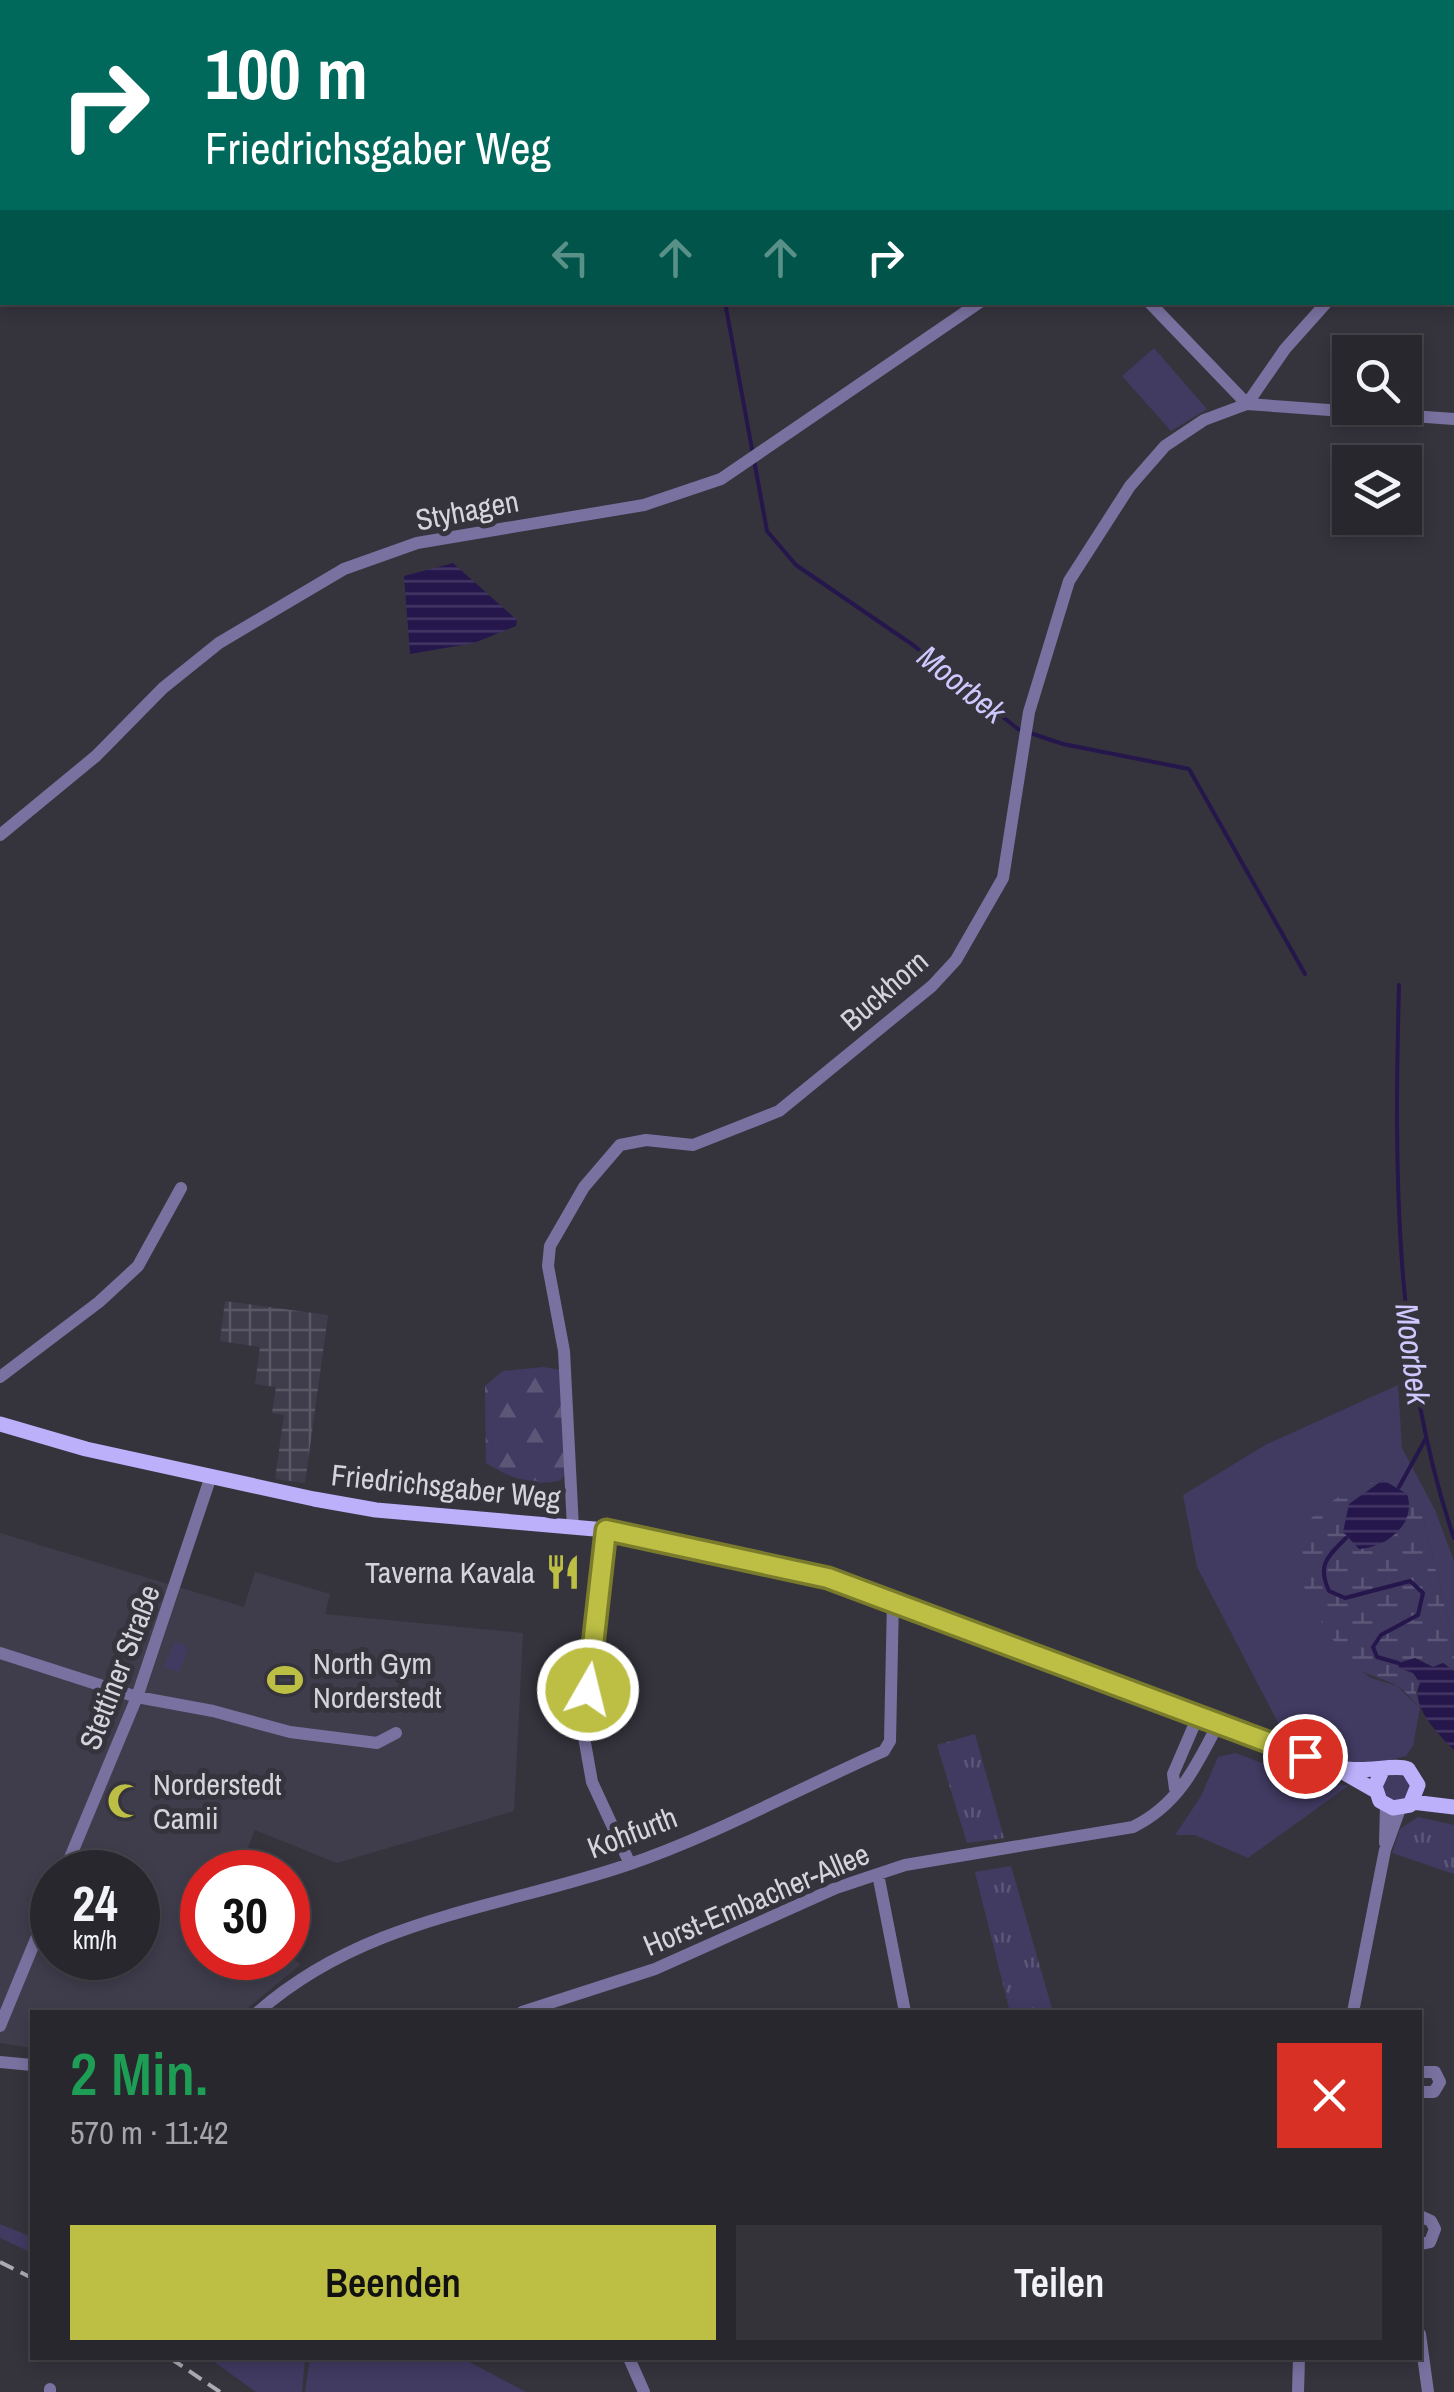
<!DOCTYPE html>
<html lang="de">
<meta charset="utf-8">
<style>
body{margin:0;font-family:"Archivo Narrow",sans-serif;background:#34333a;color:#f1f3f6;height:100vh;display:flex;flex-direction:column;font-size:38px;white-space:nowrap}
*{box-sizing:border-box;margin:0}
p{font-size:32px;color:#a5a5aa}
.icon{flex:none;width:55px;height:55px;fill:none;stroke:currentColor;stroke-width:2;stroke-linecap:round;stroke-linejoin:round}
.map{position:relative;flex:1;overflow:hidden}
.drawer{position:absolute;left:30px;top:2010px;width:1392px;height:350px;display:flex;flex-direction:column;background:#28272e;border-radius:0px;box-shadow:0 5px 15px #0003,0 0 0 2px #44444a}
.drawer>*{flex:none}
.hud{position:absolute;left:0px;top:0px;width:1455px;height:305px;box-shadow:0 5px 15px #0003,0 0 0 2px #44444a;background:#00695c;color:#fff;overflow:hidden}
.buttons{position:absolute;left:1332px;top:335px;display:grid;gap:20px}
.buttons a{display:grid;place-items:center;width:90px;height:90px;border-radius:0px;background:#28272e;box-shadow:0 5px 15px #0003,0 0 0 2px #44444a;font-size:50px}
.speed{position:absolute;left:30px;top:1850px;display:flex;gap:20px;font-size:50px;font-weight:700;text-align:center}
.speed>*{display:grid;place-content:center;width:130px;height:130px;border-radius:50%;background:#28272e;box-shadow:0 5px 15px #0003,0 0 0 2px #44444a;line-height:1}
.speed small{font-size:25px;font-weight:400}
.speed .limit{border:15px solid #d22;background:#fff;color:#111}
.pin{position:absolute;display:grid;place-items:center;width:85px;height:85px;color:#fff;margin:-42px;border:5px solid #fff;border-radius:50%;box-shadow:0 2px 10px #0007}
.me{position:absolute;width:110px;margin:-55px;rotate:8deg;stroke-linejoin:round;filter:drop-shadow(0 0 8px #0008)}
.turn{display:flex;align-items:center;gap:35px;height:210px;padding:0 40px;font-size:45px}
.turn .icon{width:130px;height:130px;stroke-width:2.5}
.turn b{display:block;font-size:70px;line-height:85px}
.lanes{display:flex;align-items:center;height:95px;padding:0 40px;background:#0003;justify-content:center;gap:50px;direction:ltr}
.lanes .off{opacity:.35}
.round{display:grid;place-items:center;flex:none;width:105px;height:105px;border-radius:0px;background:#34333a}
.headline{display:flex;align-items:center;justify-content:space-between;height:170px;padding:0 40px}
h1{font-size:60px;font-weight:600;line-height:75px;color:#1e9e55}
.button{display:flex;gap:20px;margin-top:auto;padding:20px 40px}
.button a{flex:1;height:115px;border-radius:0px;background:#bcbf44;color:#111;font-size:40px;font-weight:600;line-height:115px;text-align:center}
.button a+a{background:#34333a;color:#f1f3f6}
.map>svg:first-child{display:block}
.built{fill:#3f3d4c;fill-rule:evenodd}
.industrial{fill:url(#industrial-grid)}
.green{fill:#413a61}
.forest{fill:url(#forest-firs)}
.wetland{fill:url(#wetland-marsh)}
.park{fill:url(#park-tufts)}
.water{fill:url(#water-rules)}
.lines{fill:none;stroke-linecap:round;stroke-linejoin:round}
.stream{stroke:#25164c;stroke-width:4}
.minor{stroke:#7972a0;stroke-width:12}
.major{stroke:#bcb0fb;stroke-width:15}
.rail{stroke:#acabb2;stroke-width:4;stroke-dasharray:15 8;stroke-linecap:butt}
.route-casing{stroke:#7a7c2c;stroke-width:25}
.route{stroke:#bcbf44;stroke-width:18}
.labels{text-anchor:middle;dominant-baseline:central;stroke-width:10;stroke-linejoin:round;paint-order:stroke}
.street-label{font-size:30px;fill:#d4d4da;stroke:#35343d}
.poi-label{font-size:30px;fill:#d4d4da;stroke:#35343d;text-anchor:start}
.water-label{font-size:32px;font-style:italic;fill:#cfc8fe;stroke:#35343d}
</style>
<div class="map">
<svg width="1454" height="2392" viewBox="0 0 1454 2392">
<defs>
<pattern id="industrial-grid" width="8" height="8" patternUnits="userSpaceOnUse" patternTransform="scale(2.5)"><rect width="8" height="8" fill="#3f3d4c"/><path d="M0 4h8M4 0v8" fill="none" stroke="#5a5865"/></pattern>
<pattern id="forest-firs" width="22" height="20" patternUnits="userSpaceOnUse" patternTransform="scale(2.5)"><rect width="22" height="20" fill="#413a61"/><path d="M5 1l3.5 6h-7zM16 11l3.5 6h-7z" fill="#5c5677"/></pattern>
<pattern id="wetland-marsh" width="20" height="14" patternUnits="userSpaceOnUse" patternTransform="scale(2.5)"><rect width="20" height="14" fill="#413a61"/><path d="M1 5h8M5 5V1M11 12h8M15 12V8" fill="none" stroke="#5c5677"/></pattern>
<pattern id="park-tufts" width="24" height="20" patternUnits="userSpaceOnUse" patternTransform="scale(2.5)"><rect width="24" height="20" fill="#413a61"/><path d="M3 7l-1-3M5 7V3M7 7l1-3M15 17l-1-3M17 17v-4M19 17l1-3" fill="none" stroke="#5c5677"/></pattern>
<pattern id="water-rules" width="6" height="5" patternUnits="userSpaceOnUse" patternTransform="scale(2.5)"><rect width="6" height="5" fill="#25164c"/><path d="M0 2.5h6" fill="none" stroke="#443765"/></pattern>
</defs>
<rect width="100%" height="100%" fill="#35343d"/>
<path class="built" d="M0,1533l244,74 11,-35 75,22 -5,20 198,19 -9,178 -177,52 -82,-33 -17,42h-36v86l86,-2 13,8 -58,48h-211v36l-32,-5zM52,1872h86v86h-86z"/>
<path class="industrial" d="M225,1301l103,14 -23,168 -30,-4 9,-64 -12,-2 4,-26 -21,-3 5,-37 -40,-6z"/>
<path class="green" d="M1154,348l53,61 -36,22 -49,-55z
M1398,1385l4,63 33,62 19,51v84l-32,-132 -125,37 22,62 31,49 21,17 26,8 23,22 -7,38 -7,10 -37,9 -37,-7 -45,-18 -90,-173 -14,-72 84,-51z
M1236,1753l58,23 54,10 -100,72 -53,-23h-20l26,-39 17,-39z
M1383 1788a13 13 0 1 1 26 0a13 13 0 1 1-26 0Z
M0,2224l32,13v16l-32,-15z
M209,2358h96l-3,34h-46z
M310,2358h152l64,34h-221z"/>
<path class="forest" d="M862,0h180l-4,2z
M1067,0h387v149l-2,-147z
M544,1367l16,3 8,99 -7,11c-28,8 -52,-3 -75,-17l-1,-77 18,-15z"/>
<path class="wetland" d="M1383,1480l-34,24 61,2 -3,-12 15,19 32,132v26l-11,-8 -10,4 -18,-9 -16,10 14,5 7,10 -4,9 4,16c-7,-7 -14,-17 -23,-22 -16,-10 -33,-9 -47,-25 -22,-24 -56,-78 -53,-112 3,-38 55,-62 86,-69z"/>
<path class="park" d="M175,1642l13,5 -9,25 -15,-5z
M975,1734l29,104 -37,5 -30,-98z
M1418,1817l36,8v49l-62,-21 8,-24z
M1011,1866l42,146h-43l-35,-140z"/>
<path class="water" d="M453,563l64,57 -1,6 -42,17 -64,11 -6,-78z
M1383,1480l24,14c10,30 -20,53 -48,55l-16,-17 6,-28z
M1415,1658l18,9 10,-4 11,8v79c-16,-16 -44,-43 -34,-67l-7,-10 -14,-5 -1,-5z"/>
<g class="lines">
<path class="stream" d="M714,2l1,-2
M725,302l42,229 29,34 117,80 105,84 45,15 126,25 116,205
M1399,985c-5,185 -5,377 55,553
M1399,1487l26,-47
M1346,1538c-19,19 -29,27 -17,53l16,7 65,-17 13,12 -5,22 -37,20 -8,12 4,10 21,6"/>
<path class="minor" d="M1452,166l2,-2
M1149,302l98,102
M1247,404l38,-55 42,-47
M0,835l96,-79 67,-68 56,-45 125,-74 73,-26 227,-38 77,-26 259,-177
M0,1377l99,-75 39,-36 43,-78
M573,1528l-9,-177 -16,-85 2,-20 34,-59 36,-42 26,-5 47,5 86,-34 153,-125 24,-26 47,-82 26,-166 40,-131 61,-95 35,-40 39,-26 43,-16 207,15
M606,1530l-22,207 8,45 38,82
M0,1653l137,44 76,14 77,21 87,11 19,-10
M1175,1789l-2,-15 25,-58
M1385,1843l1,-37
M64,1872l73,-175 74,-221
M878,1874l27,138
M258,2012c107,-94 239,-103 369,-147 86,-29 173,-77 257,-114l6,-10 3,-141
M522,2012l133,-43 181,-81 69,-23 228,-38c45,-22 63,-60 85,-103
M1353,2012l32,-162 15,-41
M0,2026l52,-126
M0,2062l32,3
M1420,2072h15l5,10 -6,10h-14
M1420,2216l11,5 4,8 -5,13 -10,2
M1420,2334l8,58
M629,2358l15,34
M50,2389v3
M1298,2392l1,-34"/>
<path class="major" d="M0,1424l86,25 228,50 62,11 230,20 222,48 506,189 42,24
M1348,1769c21,3 47,-5 60,0l10,16 -8,20 -17,3 -13,-7 -5,-15 7,-15
M1412,1802l42,5"/>
<path class="rail" d="M0,2262l32,16
M170,2358l50,34"/>
</g>
<g class="lines">
<defs>
<path id="route" d="M588,1690l18,-160 222,48 477,178"/>
</defs>
<use href="#route" class="route-casing"/>
<use href="#route" class="route"/>
</g>
<defs>
<symbol id="restaurant-bare" viewBox="-9 -9 18 18"><path d="M-5-6h1v4h1v-4h1v4h1v-4h1v5L-1.5 .5V6h-2V.5L-5-1ZM5-6V6H3V1.5H1.5Q1.5-4 5-6Z" fill="#bcbf44" stroke="#35343d" stroke-width="2.5" paint-order="stroke"/></symbol>
<symbol id="stadium-bare" viewBox="-9 -9 18 18"><path d="M0-5a6.5 5 0 1 0 0 10a6.5 5 0 1 0 0-10ZM-3.5-1.8h7v3.6h-7Z" fill="#bcbf44" stroke="#35343d" stroke-width="2.5" paint-order="stroke"/></symbol>
<symbol id="mosque-bare" viewBox="-9 -9 18 18"><path d="M3.5-4.9A6 6 0 1 0 3.5 4.9A5 5 0 1 1 3.5-4.9Z" fill="#bcbf44" stroke="#35343d" stroke-width="2.5" paint-order="stroke"/></symbol>
</defs>
<g fill-rule="evenodd">
<use href="#restaurant-bare" x="538" y="1547" width="50" height="50"/>
<use href="#stadium-bare" x="260" y="1655" width="50" height="50"/>
<use href="#mosque-bare" x="100" y="1776" width="50" height="50"/>
</g>
<g class="labels">
<g class="street-label">
<text transform="translate(467 510) rotate(-11)">Styhagen</text>
<text transform="translate(884 990) rotate(-41)">Buckhorn</text>
<text transform="translate(446 1486) rotate(6)">Friedrichsgaber Weg</text>
<text transform="translate(119 1667) rotate(-69)">Stettiner Straße</text>
<text transform="translate(632 1832) rotate(-21)">Kohfurth</text>
<text transform="translate(756 1899) rotate(-23)">Horst-Embacher-Allee</text>
</g>
<g class="poi-label">
<text x="535" y="1572" text-anchor="end">Taverna Kavala</text>
<text x="313" y="1663">North Gym<tspan x="313" dy="34">Norderstedt</tspan></text>
<text x="153" y="1784">Norderstedt<tspan x="153" dy="34">Camii</tspan></text>
</g>
<g class="water-label">
<text transform="translate(962 684) rotate(39)">Moorbek</text>
<text transform="translate(1413 1354) rotate(83)">Moorbek</text>
</g>
</g>
</svg>
<div class="buttons">
<a><svg class="icon" aria-label="search" viewBox="0 0 24 24"><circle cx="10" cy="10" r="6"/><path d="M15 15l6 6"/></svg></a>
<a><svg class="icon" aria-label="layers" viewBox="0 0 24 24"><path d="M12 4l9 5-9 5-9-5zM3 14l9 5 9-5"/></svg></a>
</div>
<div class="speed"><div>24<small>km/h</small></div><div class="limit">30</div></div>
<div class="pin" style="left:1305px;top:1756px;background:#d93025"><svg class="icon" aria-label="arrive" viewBox="0 0 24 24"><path d="M6 21V4h12l-3 4 3 4H6"/></svg></div>
<svg class="me" style="left:588px;top:1690px" viewBox="-20 -20 40 40"><circle r="17" fill="#bcbf44" stroke="#fff" stroke-width="3"/><path d="M0-11L8 9 0 5-8 9z" fill="#fff"/></svg>
<div class="hud">
<div class="turn"><svg class="icon" aria-label="right" viewBox="0 0 24 24"><path d="M7 20v-9h11M14 6l5 5-5 5"/></svg><div><b>100 m</b>Friedrichsgaber Weg</div></div>
<div class="lanes"><svg class="icon off" aria-label="left" viewBox="0 0 24 24"><path d="M17 20v-9H6M10 6l-5 5 5 5"/></svg><svg class="icon off" aria-label="ahead" viewBox="0 0 24 24"><path d="M12 20V5M6 11l6-6 6 6"/></svg><svg class="icon off" aria-label="ahead" viewBox="0 0 24 24"><path d="M12 20V5M6 11l6-6 6 6"/></svg><svg class="icon" aria-label="right" viewBox="0 0 24 24"><path d="M7 20v-9h11M14 6l5 5-5 5"/></svg></div>
</div>
<section class="drawer">
<div class="headline"><div><h1>2 Min.</h1><p>570 m · 11:42</p></div><a class="round" style="background:#d93025;color:#fff"><svg class="icon" aria-label="close" viewBox="0 0 24 24"><path d="M6 6l12 12M18 6L6 18"/></svg></a></div>
<div class="button"><a>Beenden</a><a>Teilen</a></div>
</section>
</div>
